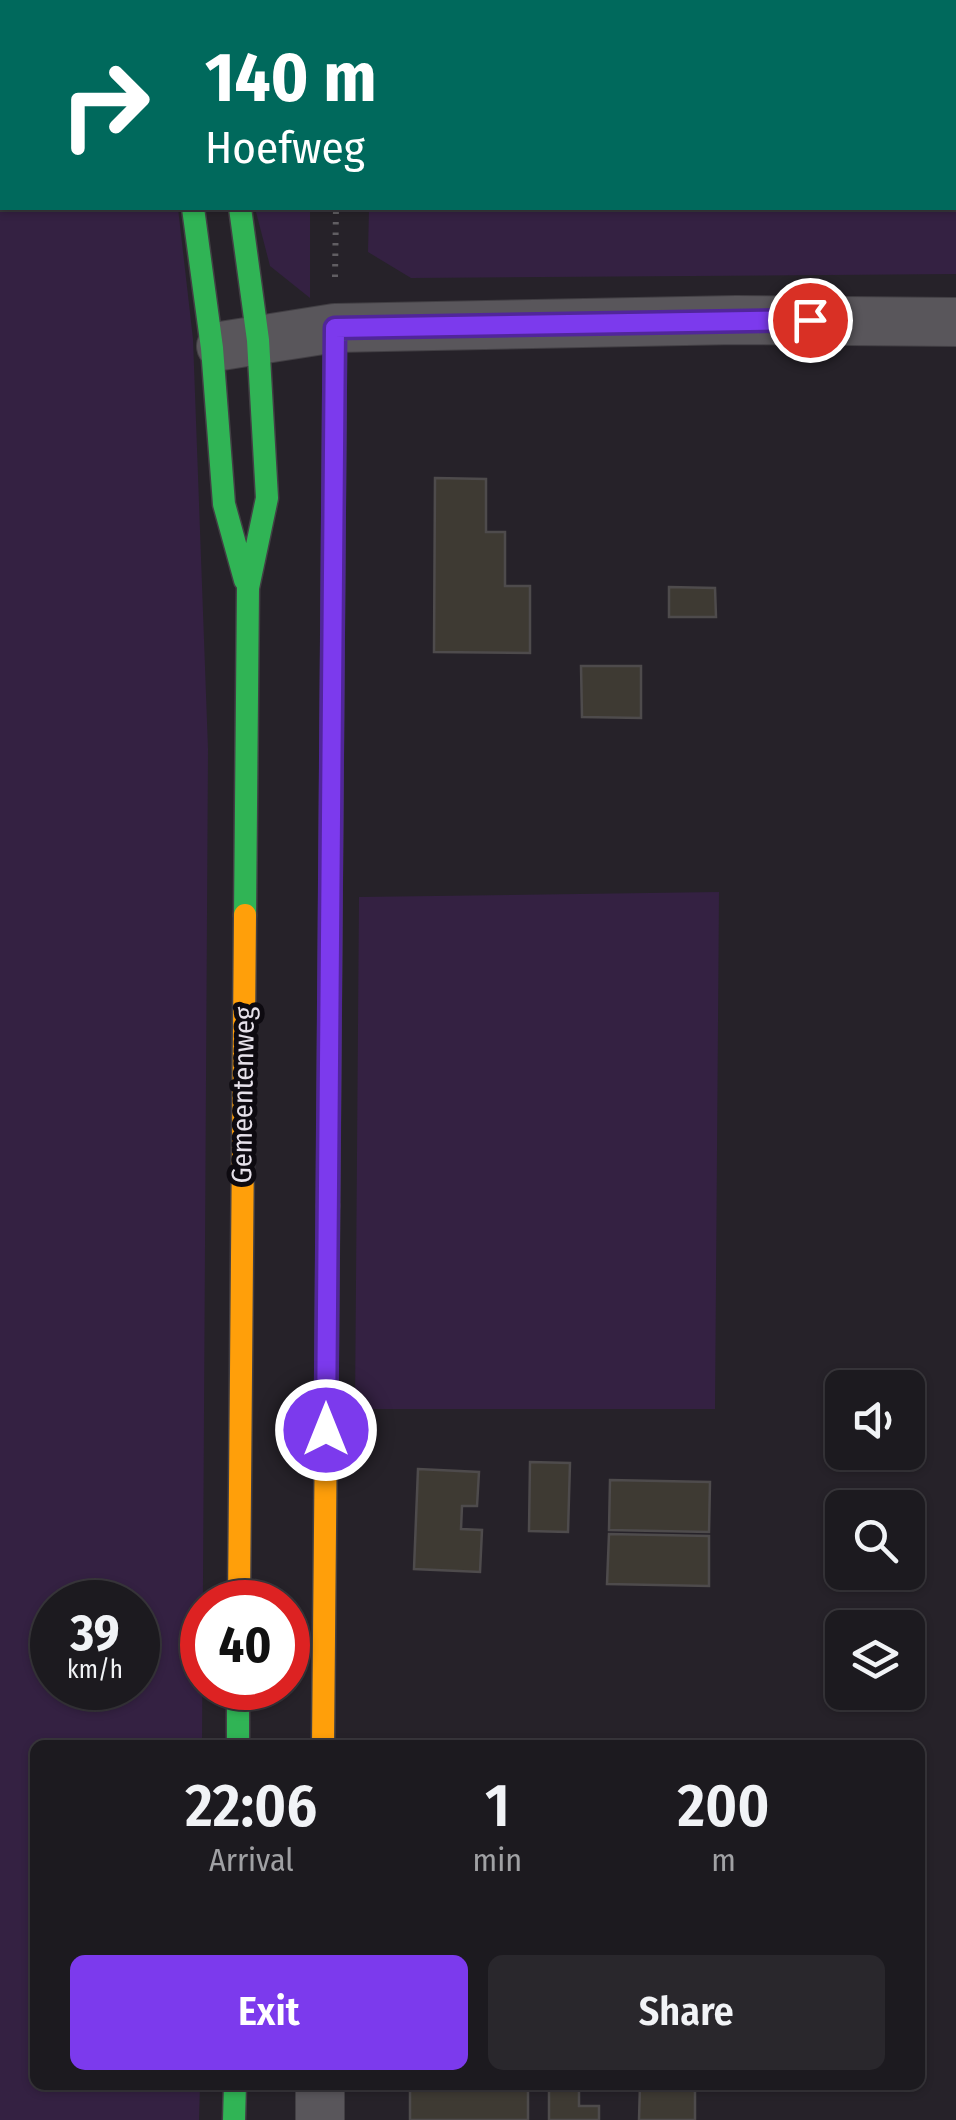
<!DOCTYPE html>
<style>
body{margin:0;font-family:"Fira Sans Condensed",sans-serif;background:#29272c;color:#f1f3f6;height:100vh;display:flex;flex-direction:column;font-size:38px;white-space:nowrap}
*{box-sizing:border-box;margin:0}
p{font-size:32px;color:#a0a1a4}
.icon{flex:none;width:55px;height:55px;fill:none;stroke:currentColor;stroke-width:2;stroke-linecap:round;stroke-linejoin:round}
.map{position:relative;flex:1;overflow:hidden}
.sheet{position:absolute;left:30px;top:1740px;width:895px;height:350px;display:flex;flex-direction:column;background:#1c1a1f;border-radius:15px;box-shadow:0 2px 8px #0004,0 0 0 2px #3a383d}
.sheet>*{flex:none}
.hud{position:absolute;left:0px;top:0px;width:958px;height:210px;box-shadow:0 2px 8px #0004,0 0 0 2px #3a383d;background:#00695c;color:#fff;overflow:hidden}
.buttons{position:absolute;left:825px;top:1370px;display:grid;gap:20px}
.buttons a{display:grid;place-items:center;width:100px;height:100px;border-radius:15px;background:#1c1a1f;box-shadow:0 2px 8px #0004,0 0 0 2px #3a383d;font-size:50px}
.speed{position:absolute;left:30px;top:1580px;display:flex;gap:20px;font-size:50px;font-weight:700;text-align:center}
.speed>*{display:grid;place-content:center;width:130px;height:130px;border-radius:50%;background:#1c1a1f;box-shadow:0 2px 8px #0004,0 0 0 2px #3a383d;line-height:1}
.speed small{font-size:25px;font-weight:400}
.speed .limit{border:15px solid #d22;background:#fff;color:#111}
.pin{position:absolute;display:grid;place-items:center;width:85px;height:85px;color:#fff;margin:-42px;border:5px solid #fff;border-radius:50%;box-shadow:0 2px 10px #0007}
.me{position:absolute;width:110px;margin:-55px;rotate:0deg;stroke-linejoin:round;filter:drop-shadow(0 0 8px #0008)}
.turn{display:flex;align-items:center;gap:35px;height:210px;padding:0 40px;font-size:45px}
.turn .icon{width:130px;height:130px;stroke-width:2.5}
.turn b{display:block;font-size:70px;line-height:85px}
.eta{display:flex;justify-content:space-evenly;align-items:center;height:170px;text-align:center}
.eta b{font-size:60px;font-weight:600;line-height:70px}
.action{display:flex;gap:20px;margin-top:auto;padding:20px 40px}
.action a{flex:1;height:115px;border-radius:15px;background:#7c3aed;color:#fff;font-size:40px;font-weight:600;line-height:115px;text-align:center}
.action a+a{background:#29272c;color:#f1f3f6}
.map>svg:first-child{display:block}
.green{fill:#342142;fill-rule:evenodd}
.building{fill:#3e3a33;stroke:#4e4b4c;stroke-width:2.5}
.lines{fill:none;stroke-linecap:round;stroke-linejoin:round}
.street-casing{stroke:#423f44;stroke-width:50}
.fast-casing{stroke:#423f44;stroke-width:25}
.slow-casing{stroke:#423f44;stroke-width:25}
.path{stroke:#615e63;stroke-width:6;stroke-dasharray:2.5 8;stroke-linecap:butt}
.street{stroke:#59565b;stroke-width:48}
.fast{stroke:#30b455;stroke-width:22}
.slow{stroke:#ff9f0a;stroke-width:22}
.route-casing{stroke:#51269a;stroke-width:25}
.route{stroke:#7c3aed;stroke-width:18}
.labels{text-anchor:middle;dominant-baseline:central;stroke-width:10;stroke-linejoin:round;paint-order:stroke}
.street-label{font-size:28px;fill:#e6e1ea;stroke:#0d0a10}
</style>
<div class="map">
<svg width="956" height="2120" viewBox="0 0 956 2120">
<rect width="100%" height="100%" fill="#262229"/>
<path class="green" d="M0,0h138l-136,2v206h176l15,131 15,410 -6,996h-167v340h165l-1,35h-199zM52,1602h86v86h-86z
M374,0h582v274l-545,4 -43,-26 1,-44h586v-206z
M255,208h55v90l-40,-32z
M719,892l-4,517h-360l4,-512z"/>
<path class="building" d="M435,478l51,1v53h19v54h25v67l-96,-1z
M669,587l46,1 1,29h-47z
M581,666h60v52l-59,-1z
M530,1462l40,1 -2,69 -39,-1z
M418,1469l61,3 -2,34h-15l-1,23 21,1 -2,42 -66,-3z
M610,1480l100,2 -1,50 -100,-2z
M609,1534l100,2v50l-102,-2z
M410,2085h118v35h-118z
M549,2085h30v21h20v14h-50z
M640,2085h55v35h-56z"/>
<g class="lines">
<defs>
<path id="street" d="M221,346l114,-18 401,-8 220,2
M320,2120v-35"/>
<path id="fast" d="M172,0l1,2
M193,208l19,140 12,156 21,76
M240,208l18,132 9,158 -19,90 -3,327
M328,1206l7,-878
M238,1688v57
M234,2120l1,-35"/>
<path id="slow" d="M239,1602l6,-687
M323,1745l5,-539"/>
</defs>
<use href="#street" class="street-casing"/>
<use href="#fast" class="fast-casing"/>
<use href="#slow" class="slow-casing"/>
<path class="path" d="M337,2v-2
M335,277l1,-69"/>
<use href="#street" class="street"/>
<use href="#fast" class="fast"/>
<use href="#slow" class="slow"/>
</g>
<g class="lines">
<defs>
<path id="route" d="M326,1430l9,-1102 475,-8"/>
</defs>
<use href="#route" class="route-casing"/>
<use href="#route" class="route"/>
</g>
<g class="labels">
<g class="street-label">
<text transform="translate(243 1095) rotate(-89)">Gemeentenweg</text>
</g>
</g>
</svg>
<div class="buttons">
<a><svg class="icon" aria-label="sound" viewBox="0 0 24 24"><path d="M4 9h4l5-4v14l-5-4H4zM17 9q2 3 0 6"/></svg></a>
<a><svg class="icon" aria-label="search" viewBox="0 0 24 24"><circle cx="10" cy="10" r="6"/><path d="M15 15l6 6"/></svg></a>
<a><svg class="icon" aria-label="layers" viewBox="0 0 24 24"><path d="M12 4l9 5-9 5-9-5zM3 14l9 5 9-5"/></svg></a>
</div>
<div class="speed"><div>39<small>km/h</small></div><div class="limit">40</div></div>
<div class="pin" style="left:810px;top:320px;background:#d93025"><svg class="icon" aria-label="arrive" viewBox="0 0 24 24"><path d="M6 21V4h12l-3 4 3 4H6"/></svg></div>
<svg class="me" style="left:326px;top:1430px" viewBox="-20 -20 40 40"><circle r="17" fill="#7c3aed" stroke="#fff" stroke-width="3"/><path d="M0-11L8 9 0 5-8 9z" fill="#fff"/></svg>
<div class="hud">
<div class="turn"><svg class="icon" aria-label="right" viewBox="0 0 24 24"><path d="M7 20v-9h11M14 6l5 5-5 5"/></svg><div><b>140 m</b>Hoefweg</div></div>
</div>
<section class="sheet">
<div class="eta">
<div><b>22:06</b><p>Arrival</p></div>
<div><b>1</b><p>min</p></div>
<div><b>200</b><p>m</p></div>
</div>
<div class="action"><a>Exit</a><a>Share</a></div>
</section>
</div>
